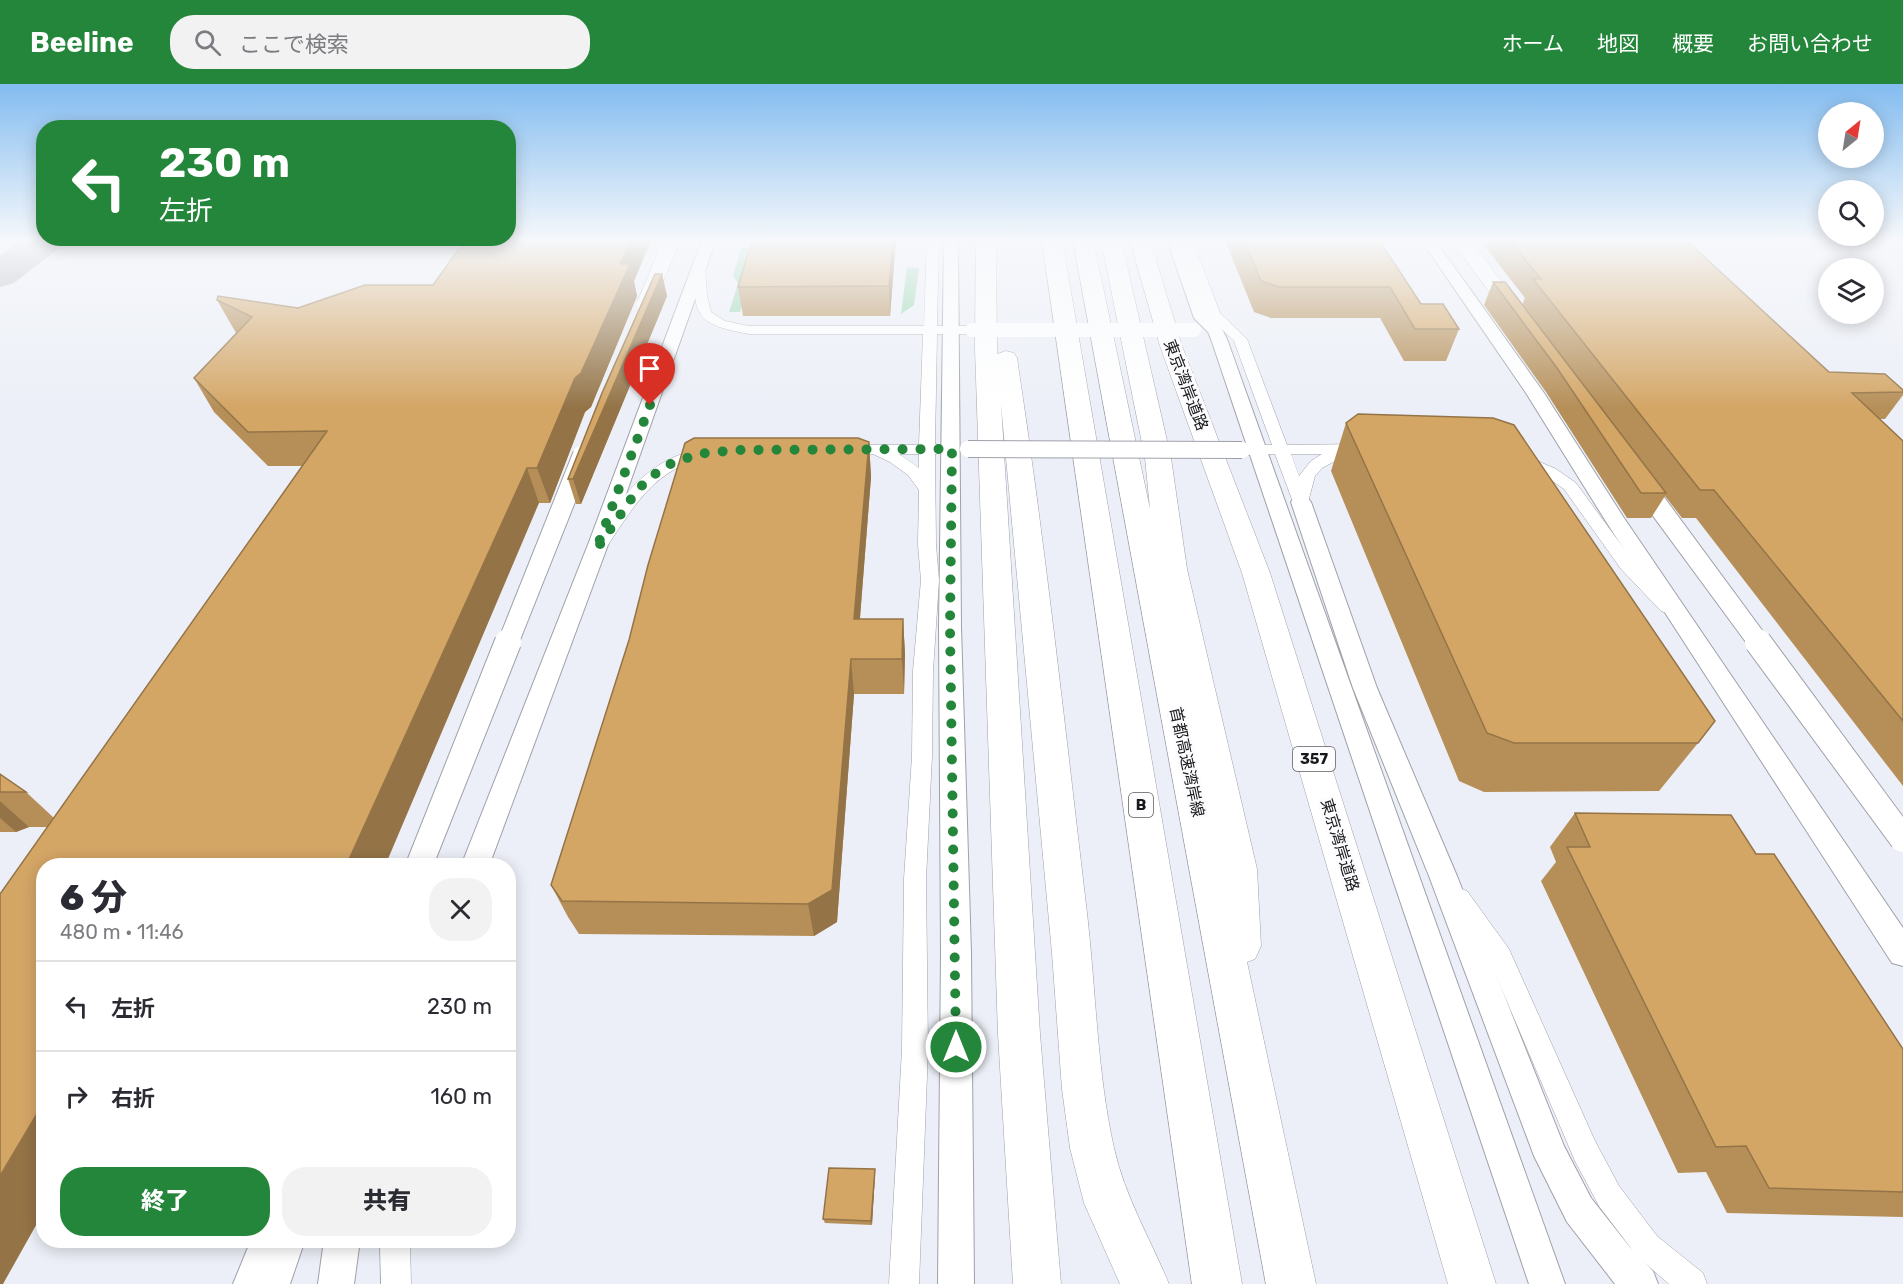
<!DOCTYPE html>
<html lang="ja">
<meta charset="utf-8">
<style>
body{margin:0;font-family:Rubik,"Noto Sans JP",sans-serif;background:#f2f2f3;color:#2b2b33;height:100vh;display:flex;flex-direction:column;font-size:22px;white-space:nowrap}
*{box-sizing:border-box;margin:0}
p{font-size:20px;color:#7c7c81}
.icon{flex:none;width:33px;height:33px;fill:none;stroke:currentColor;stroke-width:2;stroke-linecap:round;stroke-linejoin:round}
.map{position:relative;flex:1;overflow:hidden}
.side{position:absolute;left:36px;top:774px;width:480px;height:390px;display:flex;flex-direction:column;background:#fff;border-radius:24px;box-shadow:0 3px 15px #0003}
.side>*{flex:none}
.guide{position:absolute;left:36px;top:36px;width:480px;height:126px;border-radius:24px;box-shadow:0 3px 15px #0003;background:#24863a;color:#fff;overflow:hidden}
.needle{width:39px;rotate:30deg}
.fabs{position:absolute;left:1818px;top:18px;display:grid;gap:12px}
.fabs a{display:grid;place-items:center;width:66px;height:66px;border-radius:50%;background:#fff;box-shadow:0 3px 15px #0003;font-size:30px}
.pin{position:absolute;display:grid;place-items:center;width:51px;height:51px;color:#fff;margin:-62px -26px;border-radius:50% 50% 50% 0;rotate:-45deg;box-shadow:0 0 6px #0007}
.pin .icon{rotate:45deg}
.me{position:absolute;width:66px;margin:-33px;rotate:0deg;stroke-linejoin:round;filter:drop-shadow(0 0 4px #0008)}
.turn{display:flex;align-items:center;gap:21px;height:126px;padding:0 24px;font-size:27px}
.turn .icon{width:78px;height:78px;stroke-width:2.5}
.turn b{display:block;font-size:42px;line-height:51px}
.round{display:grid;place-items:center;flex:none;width:63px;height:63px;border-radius:24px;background:#f2f2f3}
.headline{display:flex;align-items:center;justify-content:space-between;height:102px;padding:0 24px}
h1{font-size:36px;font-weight:800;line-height:45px}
.button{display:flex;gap:12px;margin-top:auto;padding:12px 24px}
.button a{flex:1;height:69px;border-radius:24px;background:#24863a;color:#fff;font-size:24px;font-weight:800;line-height:69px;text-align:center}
.button a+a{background:#f2f2f3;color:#2b2b33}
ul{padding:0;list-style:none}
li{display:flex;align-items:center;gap:18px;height:90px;padding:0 24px;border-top:2px solid #e1e1e2}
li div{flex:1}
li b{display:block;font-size:22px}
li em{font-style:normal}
header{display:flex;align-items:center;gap:36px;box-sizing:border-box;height:84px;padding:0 30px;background:#24863a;color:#fff}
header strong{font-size:28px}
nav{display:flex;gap:33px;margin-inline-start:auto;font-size:21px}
.search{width:420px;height:54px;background:#f2f2f3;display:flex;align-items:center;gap:15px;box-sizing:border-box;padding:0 21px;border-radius:24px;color:#7c7c81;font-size:22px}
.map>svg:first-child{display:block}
.green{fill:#93d5ab}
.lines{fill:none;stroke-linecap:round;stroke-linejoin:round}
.taxiway{fill:#acafb6;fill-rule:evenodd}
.minor-casing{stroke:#9fa1a9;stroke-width:1}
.tertiary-casing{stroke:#9fa1a9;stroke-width:2}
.trunk-casing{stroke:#9fa1a9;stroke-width:1}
.motorway-casing{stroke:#9fa1a9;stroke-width:1}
.minor{fill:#fff;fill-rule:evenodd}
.tertiary{fill:#fff;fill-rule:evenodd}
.trunk{fill:#fff;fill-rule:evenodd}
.motorway{fill:#fff;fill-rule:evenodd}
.minor-bridge-far1-casing{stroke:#9fa1a9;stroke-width:14;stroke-linecap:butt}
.minor-bridge-casing{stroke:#9fa1a9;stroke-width:18;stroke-linecap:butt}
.tertiary-bridge-far2-casing{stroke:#9fa1a9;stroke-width:17;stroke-linecap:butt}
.tertiary-bridge-far1-casing{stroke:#9fa1a9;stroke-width:22;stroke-linecap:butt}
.tertiary-bridge-casing{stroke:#9fa1a9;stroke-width:28;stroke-linecap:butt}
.minor-bridge-far1{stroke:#fff;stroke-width:14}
.minor-bridge{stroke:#fff;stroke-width:16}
.tertiary-bridge-far2{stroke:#fff;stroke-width:16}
.tertiary-bridge-far1{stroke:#fff;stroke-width:20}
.tertiary-bridge{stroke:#fff;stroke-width:26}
.wall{fill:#b68f58}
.shaded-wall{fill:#947447}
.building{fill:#d4a666;stroke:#947447;stroke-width:1.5}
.route{stroke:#24863a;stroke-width:10;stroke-dasharray:0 18}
.labels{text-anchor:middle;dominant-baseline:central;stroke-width:6;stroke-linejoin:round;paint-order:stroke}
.shield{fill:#fcfcfe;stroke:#5c5c5e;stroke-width:1.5}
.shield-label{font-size:15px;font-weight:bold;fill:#17181a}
.street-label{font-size:16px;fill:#17181a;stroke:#fcfcfe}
</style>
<header>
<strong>Beeline</strong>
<div class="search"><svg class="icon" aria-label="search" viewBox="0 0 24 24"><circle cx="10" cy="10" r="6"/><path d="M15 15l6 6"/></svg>ここで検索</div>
<nav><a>ホーム</a><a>地図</a><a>概要</a><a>お問い合わせ</a></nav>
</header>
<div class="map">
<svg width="1903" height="1200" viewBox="0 0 1903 1200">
<rect width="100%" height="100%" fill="#eceff7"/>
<path class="green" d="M742,163h17l-19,65h-11l9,-28 -5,-9z
M907,183l12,1 -5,37 -13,9z"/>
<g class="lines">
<path class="taxiway" d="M22,156h43l-6,8 -45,35 -14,4v-31z"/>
<defs>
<path id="minor" d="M927,156h12l-2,86h35l7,4 -7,4h-35l-2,110 10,2 3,3 -3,3 -10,2 1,91 3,35 -6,91 -1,85 -6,123 2,170 -9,235h-30l13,-235 2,-170 8,-123 1,-85 8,-91 -3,-35 1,-55 -11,-15 -18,-13 -17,-8 -29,1 -8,-5 8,-5h75l4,-111h-174c-49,-9 -57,-15 -54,-66l6,-4 4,1 2,31 4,16 14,9 24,5h175zM899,370h20v14z
M1180,156h12l28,73 27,26 40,106 75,-1 8,5 -8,5h-14l-26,14 -7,8 -8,30 -6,1 -8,-5 -18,-48 -33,1 -8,-5 8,-5h30l-38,-104 -27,-26zM1291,370h31l-11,7 -12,15z
M703,364l8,5 -3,3c-53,14 -71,45 -100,89h-12l-3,-4c31,-47 53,-81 110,-93z
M1519,369l37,16 20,14 57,78 40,42 3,4 -3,4 -6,2 -6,-2 -40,-42 -57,-80 -20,-14 -31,-14 -2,-3z
M1459,804l8,3 42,58 86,192 24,45 38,50 46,37 4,11h-38l-32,-28 -38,-50 -24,-45 -84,-197 -44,-66 4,-7z
M380,1156h30l1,44h-30z"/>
<path id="tertiary" d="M702,156h14l-107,302 -120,324h-28l128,-324z
M944,156h14l3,387 10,326 3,331h-36l3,-331 -2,-326z
M1167,156h14l28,76 12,11 6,12 338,945h-36l-318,-945 -3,-7 -14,-14z
M1421,156h14l109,153 80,125 279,410v38l-11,-3 -287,-443 -79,-127z
M1301,412l7,2 3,4 66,186 80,188 107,270 27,52 38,48 24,25 5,13h-43l-48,-62 -33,-66 -105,-280 -76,-188 -62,-186 3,-4z
M251,1156h54l-15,44h-57z
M324,1156h36l-6,44h-36z"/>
<path id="trunk" d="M976,156h20l1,114 9,-3 8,2 3,5c28,184 48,370 70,555 9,78 10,159 27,235 11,49 36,90 55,136h-49l-36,-81 -14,-55 -8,-59 -10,-136 -51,-549 39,630 21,250h-48l-15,-250 -23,-686z
M1130,156h20l32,106 88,227 226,711h-48l-206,-711 -82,-227z"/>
<path id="motorway" d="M1042,156h20l180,1044h-50z
M1073,156h20l57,269 -5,-51 -44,-218h20l50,218 16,111 70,300 4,77 -6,13 -8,3 69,322h-50z"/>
</defs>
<use href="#minor" class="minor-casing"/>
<use href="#tertiary" class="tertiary-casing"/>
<use href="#trunk" class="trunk-casing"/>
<use href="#motorway" class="motorway-casing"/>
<use href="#minor" class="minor"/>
<use href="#tertiary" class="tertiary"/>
<use href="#trunk" class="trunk"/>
<use href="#motorway" class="motorway"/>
<defs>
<path id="minor-bridge-far1" d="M972,246h222"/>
<path id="minor-bridge" d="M968,365l274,1"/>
<path id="tertiary-bridge-far2" d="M1461,156l50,68
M645,220l27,-64"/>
<path id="tertiary-bridge-far1" d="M1639,396l120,163
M508,559l75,-188"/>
<path id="tertiary-bridge" d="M1758,558l145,197
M419,782l89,-224"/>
</defs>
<use href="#minor-bridge-far1" class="minor-bridge-far1-casing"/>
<use href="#minor-bridge" class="minor-bridge-casing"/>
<use href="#tertiary-bridge-far2" class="tertiary-bridge-far2-casing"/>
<use href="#tertiary-bridge-far1" class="tertiary-bridge-far1-casing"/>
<use href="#tertiary-bridge" class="tertiary-bridge-casing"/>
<use href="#minor-bridge-far1" class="minor-bridge-far1"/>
<use href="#minor-bridge" class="minor-bridge"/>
<use href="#tertiary-bridge-far2" class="tertiary-bridge-far2"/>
<use href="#tertiary-bridge-far1" class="tertiary-bridge-far1"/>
<use href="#tertiary-bridge" class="tertiary-bridge"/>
</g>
<path class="wall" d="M651,156l-17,41 3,15 -46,111 -6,5 -35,91h-11l-492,324h-18l-13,5h-16v-58l26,18 28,26 248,-352h-34l-54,-54 -20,-34 42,-45 -19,-33 81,8 135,-23z
M752,156h144l-6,76h-147l-5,-29z
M1225,156h154l42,64 38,25 -13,32h-42l-24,-43h-109l-17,-6z
M1480,156h206l143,132 74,18v5l-18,24h-5l23,22v345l-207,-268h-14l-17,-22 -14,22h-24l-81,-126 -62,-87 9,-23 29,23 3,-7z
M662,190l5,22 -86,208h-5l-8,-25z
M1346,339l352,320 -39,48 -175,1 -25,-11 -128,-310z
M869,358l2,35 -11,142h43l2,35 -1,40h-50l-17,228 -23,14 -235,-2 -11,-17 -17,-32z
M1575,729l181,41 147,195v168l-176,-4 -21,-41 -28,1 -137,-292 15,-19 -6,-15z
M875,1085v5l-3,51 -47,-2 -2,-4z"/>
<path class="shaded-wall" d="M631,156h20l-17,41 3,15 -46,111 -6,5 -35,91 -13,-35 83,-204z
M893,156h3l-6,76 -1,-30z
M662,190l5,22 -86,208 -8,-25z
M869,358l2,35 -14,177 -3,-35z
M527,384l12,35 -154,363h-39z
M903,535l2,35 -1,40 -2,-35z
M851,575l3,35 -17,228 -23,14 -6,-32z
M0,717l29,26 -13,5 -16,-14z
M44,1018v109l-41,73h-3v-108z
M875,1085v5l-3,51 -1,-4z"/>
<path class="building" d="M465,156h166l-11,24h10l-49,109 -6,5 -38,90h-10l-181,398h-302v236l-44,74v-282l327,-463 -79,1 -54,-54 58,-61 -35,-17 1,-4 80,12 67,-23h68z
M752,156h141l-4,46 -151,1z
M1244,156h135l42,64h22l16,25h-44l-25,-42h-111l-18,-6z
M1509,156h177l143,132 56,2 18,16v2l-51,1 51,48v280l-189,-231h-14l-167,-211h8z
M655,190h7l-89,205h-5l34,-86z
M1493,198h12l161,211h-25l-84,-125z
M1358,330l135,4 21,7 201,296 -17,22h-184l-27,-10 -141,-310z
M694,354h164l11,4 -15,177h49l-1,40h-51l-19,231 -24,14 -246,-3 -11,-16 78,-245 19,-75 37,-122z
M0,690l26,18h-26z
M1575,729l156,2 25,39h18l129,195v143l-134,-4 -23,-42 -30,1 -149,-300h23z
M829,1084l46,1 -4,52 -48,-2z"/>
<linearGradient id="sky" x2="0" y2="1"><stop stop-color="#83bcf0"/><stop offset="0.48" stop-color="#f6f8fb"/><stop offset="1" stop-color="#f6f8fb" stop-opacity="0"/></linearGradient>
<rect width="1903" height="324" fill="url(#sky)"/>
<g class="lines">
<path class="route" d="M650,321l-54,145 40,-58 12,-13 20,-14 30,-11 38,-4 216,-1 -2,178 6,420"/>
</g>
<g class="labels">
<g class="shield">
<rect x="1293" y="663" width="42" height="24" rx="4.5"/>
<rect x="1129" y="709" width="24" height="24" rx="4.5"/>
</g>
<g class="shield-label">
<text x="1314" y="675">357</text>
<text x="1141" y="721">B</text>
</g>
<g class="street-label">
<text transform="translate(1186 301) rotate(69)">東京湾岸道路</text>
<text transform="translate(1187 678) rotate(78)">首都高速湾岸線</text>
<text transform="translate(1340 761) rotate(73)">東京湾岸道路</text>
</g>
</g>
</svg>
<div class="fabs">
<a><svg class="needle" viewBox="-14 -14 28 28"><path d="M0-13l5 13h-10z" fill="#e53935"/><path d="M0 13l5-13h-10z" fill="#7c7c81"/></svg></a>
<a><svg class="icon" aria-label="search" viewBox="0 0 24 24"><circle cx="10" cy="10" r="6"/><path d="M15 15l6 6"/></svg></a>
<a><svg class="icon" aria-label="layers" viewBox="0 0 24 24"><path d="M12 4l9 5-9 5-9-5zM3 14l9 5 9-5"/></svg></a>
</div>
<div class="pin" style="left:650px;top:321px;background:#d93025"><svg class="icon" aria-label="arrive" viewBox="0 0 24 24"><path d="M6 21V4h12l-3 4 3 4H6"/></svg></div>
<svg class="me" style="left:956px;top:963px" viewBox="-20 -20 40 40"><circle r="17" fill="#24863a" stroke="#fff" stroke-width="3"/><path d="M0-11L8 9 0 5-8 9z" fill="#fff"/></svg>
<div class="guide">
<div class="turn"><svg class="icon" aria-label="left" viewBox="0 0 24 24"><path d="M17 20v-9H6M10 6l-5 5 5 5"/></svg><div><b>230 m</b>左折</div></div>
</div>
<section class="side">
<div class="headline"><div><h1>6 分</h1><p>480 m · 11:46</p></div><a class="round"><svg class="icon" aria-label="close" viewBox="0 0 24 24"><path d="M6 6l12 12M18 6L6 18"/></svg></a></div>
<ul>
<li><svg class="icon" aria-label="left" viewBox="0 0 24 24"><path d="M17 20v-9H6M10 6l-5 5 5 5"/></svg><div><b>左折</b></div><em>230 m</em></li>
<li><svg class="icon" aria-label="right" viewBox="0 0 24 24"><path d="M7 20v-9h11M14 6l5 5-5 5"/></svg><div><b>右折</b></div><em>160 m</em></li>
</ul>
<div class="button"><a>終了</a><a>共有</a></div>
</section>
</div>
